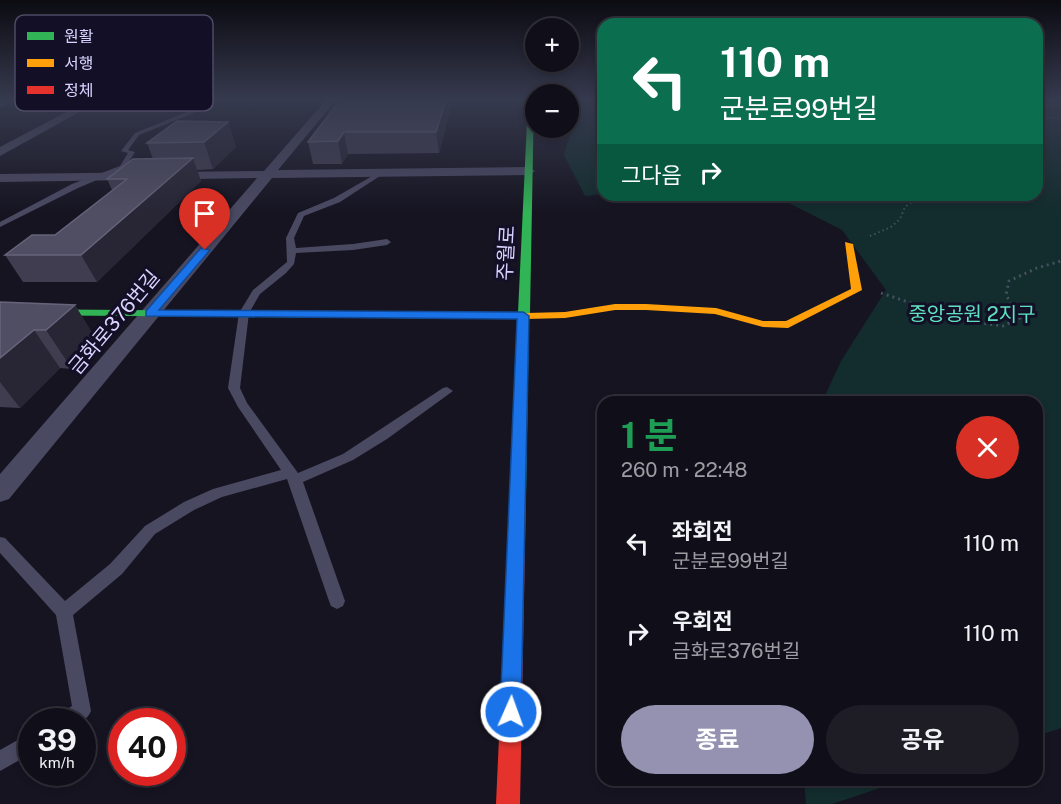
<!DOCTYPE html>
<html lang="ko">
<meta charset="utf-8">
<style>
body{margin:0;font-family:"Public Sans","Noto Sans KR",sans-serif;background:#1e1d26;color:#f1f3f6;height:100vh;display:flex;flex-direction:column;font-size:22px;white-space:nowrap}
*{box-sizing:border-box;margin:0}
p{font-size:20px;color:#9c9ca2}
.icon{flex:none;width:33px;height:33px;fill:none;stroke:currentColor;stroke-width:2;stroke-linecap:round;stroke-linejoin:round}
.map{position:relative;flex:1;overflow:hidden}
.panel{position:absolute;left:597px;top:396px;width:446px;height:390px;display:flex;flex-direction:column;background:#100f19;border-radius:18px;box-shadow:0 3px 9px #0003,0 0 0 2px #302f38}
.panel>*{flex:none}
.top-card{position:absolute;left:597px;top:18px;width:446px;height:183px;border-radius:18px;box-shadow:0 3px 9px #0003,0 0 0 2px #302f38;background:#0b6e4f;color:#fff;overflow:hidden}
.buttons{position:absolute;left:525px;top:18px;display:grid;gap:12px}
.buttons a{display:grid;place-items:center;width:54px;height:54px;border-radius:50%;background:#100f19;box-shadow:0 3px 9px #0003,0 0 0 2px #302f38;font-size:30px}
.speed{position:absolute;left:18px;top:708px;display:flex;gap:12px;font-size:30px;font-weight:700;text-align:center}
.speed>*{display:grid;place-content:center;width:78px;height:78px;border-radius:50%;background:#100f19;box-shadow:0 3px 9px #0003,0 0 0 2px #302f38;line-height:1}
.speed small{font-size:15px;font-weight:400}
.speed .limit{border:9px solid #d22;background:#fff;color:#111}
.pin{position:absolute;display:grid;place-items:center;width:51px;height:51px;color:#fff;margin:-62px -26px;border-radius:50% 50% 50% 0;rotate:-45deg;box-shadow:0 0 6px #0007}
.pin .icon{rotate:45deg}
.me{position:absolute;width:66px;margin:-33px;rotate:2deg;stroke-linejoin:round;filter:drop-shadow(0 0 4px #0008)}
.turn{display:flex;align-items:center;gap:21px;height:126px;padding:0 24px;font-size:27px}
.turn .icon{width:78px;height:78px;stroke-width:2.5}
.turn b{display:block;font-size:42px;line-height:51px}
.then{display:flex;align-items:center;height:57px;padding:0 24px;background:#0003;gap:12px;font-size:22px}
.round{display:grid;place-items:center;flex:none;width:63px;height:63px;border-radius:32px;background:#1e1d26}
.overview{display:flex;align-items:center;justify-content:space-between;height:102px;padding:0 24px}
h1{font-size:36px;font-weight:700;line-height:45px;color:#1e9e55}
.cta{display:flex;gap:12px;margin-top:auto;padding:12px 24px}
.cta a{flex:1;height:69px;border-radius:36px;background:#9591b1;color:#fff;font-size:24px;font-weight:700;line-height:69px;text-align:center}
.cta a+a{background:#1e1d26;color:#f1f3f6}
ul{padding:0;list-style:none}
li{display:flex;align-items:center;gap:18px;height:90px;padding:0 24px}
li div{flex:1}
li b{display:block;font-size:22px}
li em{font-style:normal}
.map>svg:first-child{display:block}
.green{fill:#132c2d}
.lines{fill:none;stroke-linecap:round;stroke-linejoin:round}
.path-far2{stroke:#44505f;stroke-width:1.5;stroke-dasharray:1.5 2;stroke-linecap:butt}
.path-far1{stroke:#44505f;stroke-width:2;stroke-dasharray:1.5 3;stroke-linecap:butt}
.path{stroke:#44505f;stroke-width:3;stroke-dasharray:2 4;stroke-linecap:butt}
.lane{fill:#4a4962;fill-rule:evenodd}
.street{fill:#4a4962;fill-rule:evenodd}
.fast{fill:#30b455;fill-rule:evenodd}
.slow{fill:#ff9f0a;fill-rule:evenodd}
.jam{fill:#e5322d;fill-rule:evenodd}
.wall{fill:#403d50}
.shaded-wall{fill:#282635}
.building{fill:#504e63;stroke:#66637b;stroke-width:1.5}
.route{fill:#1a73e8;stroke:#114b97;stroke-width:1.5}
.labels{text-anchor:middle;dominant-baseline:central;stroke-width:6;stroke-linejoin:round;paint-order:stroke}
.street-label{font-size:20px;fill:#d9d4ff;stroke:#130f26}
.park-label{font-size:20px;fill:#5fe0c0;stroke:#130f26}
.key{fill:#130f26;stroke:#4e4a67;stroke-width:1.5}
.key-label{font-size:16px;fill:#d9d4ff}
</style>
<div class="map">
<svg width="1061" height="804" viewBox="0 0 1061 804">
<rect width="100%" height="100%" fill="#161421"/>
<path class="green" d="M569,100h34v94l-18,2 -21,-41 7,-23z
M1037,100h24v628l-24,8 -1,-334h-214l19,-41 45,-71 -44,-60 -69,-35h263z
M804,780h100l-72,24h-26z"/>
<g class="lines">
<path class="path-far2" d="M1036,102l25,6
M1036,117l25,1"/>
<path class="path-far1" d="M870,236l21,-9 9,-8 5,-12 16,-12"/>
<path class="path" d="M881,293l84,28 38,5 17,-8 -14,-23 3,-14 28,-13 24,-7"/>
<path class="lane" d="M161,100h6l-16,11h-4v-2z
M209,100h6l-14,10 -62,25 -11,15 7,2 -10,16 -47,20 -78,39v-5l72,-38 48,-18 8,-13 -7,-2 14,-18 62,-25z
M381,171l3,2 -1,1 -43,28 -36,14 -10,22 2,10 57,-4 34,-5 4,3 -4,3 -34,5 -57,3 -2,11 -8,9 -26,21 -11,19 -9,75 7,15 51,70 45,-19 100,-66 4,-1 6,4 -66,48 -34,21 -50,22 42,119 -2,5 -6,3 -6,-3 -2,-5 -42,-122 -65,18 -28,13 -39,24 -33,40 -49,41 18,96c-6,15 -22,11 -36,11l2,-7 15,-9 -16,-91 -56,-62v-16l5,1 60,63 45,-37 35,-38 39,-24 29,-13 68,-19 -43,-63 -10,-19 11,-75 14,-23 34,-28 -1,-24 12,-25 36,-15z
M32,732v21l-32,18v-21z"/>
<path class="street" d="M4,100h12l-16,8v-7z
M89,100h12l-101,56v-9z
M326,100h10l-58,70 251,-3 6,4 -6,4 -257,3 -263,321 -9,3v-28l257,-296 -257,4v-8l264,-3z"/>
<path class="fast" d="M528,100h6l-4,213 2,3 -3,3 -3,175 -2,4 -6,2 -6,-2 -2,-4 8,-175 -518,-4v-6l518,4z"/>
<path class="slow" d="M845,242l8,2 9,46 -74,38 -25,-1 -48,-13 -69,-4h-31l-50,8 -39,1 -6,-3 6,-3 39,-1 50,-8h31l70,4 47,13h23l65,-32z"/>
<path class="jam" d="M518,488l6,2 2,4 -6,310h-24l14,-310 2,-4z"/>
</g>
<path class="wall" d="M340,100h112v3l-13,50 -91,1 -6,10h-29l-5,-22z
M228,122l8,25 -23,22 -16,1 4,11 -104,101h-74l-18,-27 50,-20 57,-45 -5,-11 46,-20 -6,-16z
M0,302l75,3 23,38 -26,26 -12,-1 -40,40 -20,-1z"/>
<path class="shaded-wall" d="M446,100h6v3l-13,50 -3,-21z
M228,122l8,25 -23,22 -9,-27z
M344,132l4,22 -6,10 -4,-23z
M193,158l8,23 -104,101 -16,-27z
M75,305l23,38 -26,26 -26,-39z
M34,330l26,38 -40,40 -20,-26v-24z"/>
<path class="building" d="M340,100h106l-10,32h-92l-6,9 -30,1z
M177,121l51,1 -24,20 -57,1z
M193,158l-112,97h-76l27,-20h23l72,-56h-20l26,-20z
M0,302l75,3 -29,25h-12l-34,28z"/>
<linearGradient id="sky" x2="0" y2="1"><stop stop-color="#0c0b12"/><stop offset="0.47" stop-color="#363a4e"/><stop offset="1" stop-color="#363a4e" stop-opacity="0"/></linearGradient>
<rect width="1061" height="212" fill="url(#sky)"/>
<path class="route" d="M201,248l9,2 -51,60 364,2 6,4 -8,396 -3,8 -7,3 -8,-3 -3,-8 17,-393 -371,-3v-5z"/>
<g class="labels">
<g class="street-label">
<text transform="translate(506 253) rotate(-87)">주월로</text>
<text transform="translate(114 322) rotate(-50)">금화로376번길</text>
</g>
<g class="park-label">
<text x="972" y="314">중앙공원 2지구</text>
</g>
</g>
<rect x="15" y="15" width="198" height="96" rx="9" class="key"/>
<rect x="27" y="32" width="27" height="8" fill="#30b455"/>
<rect x="27" y="59" width="27" height="8" fill="#ff9f0a"/>
<rect x="27" y="86" width="27" height="8" fill="#e5322d"/>
<g class="key-label">
<text x="64" y="42">원활</text>
<text x="64" y="69">서행</text>
<text x="64" y="96">정체</text>
</g>
</svg>
<div class="buttons">
<a>+</a>
<a>−</a>
</div>
<div class="speed"><div>39<small>km/h</small></div><div class="limit">40</div></div>
<div class="pin" style="left:205px;top:250px;background:#d93025"><svg class="icon" aria-label="arrive" viewBox="0 0 24 24"><path d="M6 21V4h12l-3 4 3 4H6"/></svg></div>
<svg class="me" style="left:511px;top:712px" viewBox="-20 -20 40 40"><circle r="17" fill="#1a73e8" stroke="#fff" stroke-width="3"/><path d="M0-11L8 9 0 5-8 9z" fill="#fff"/></svg>
<div class="top-card">
<div class="turn"><svg class="icon" aria-label="left" viewBox="0 0 24 24"><path d="M17 20v-9H6M10 6l-5 5 5 5"/></svg><div><b>110 m</b>군분로99번길</div></div>
<div class="then">그다음<svg class="icon" aria-label="right" viewBox="0 0 24 24"><path d="M7 20v-9h11M14 6l5 5-5 5"/></svg></div>
</div>
<section class="panel">
<div class="overview"><div><h1>1 분</h1><p>260 m · 22:48</p></div><a class="round" style="background:#d93025;color:#fff"><svg class="icon" aria-label="close" viewBox="0 0 24 24"><path d="M6 6l12 12M18 6L6 18"/></svg></a></div>
<ul>
<li><svg class="icon" aria-label="left" viewBox="0 0 24 24"><path d="M17 20v-9H6M10 6l-5 5 5 5"/></svg><div><b>좌회전</b><p>군분로99번길</p></div><em>110 m</em></li>
<li><svg class="icon" aria-label="right" viewBox="0 0 24 24"><path d="M7 20v-9h11M14 6l5 5-5 5"/></svg><div><b>우회전</b><p>금화로376번길</p></div><em>110 m</em></li>
</ul>
<div class="cta"><a>종료</a><a>공유</a></div>
</section>
</div>
